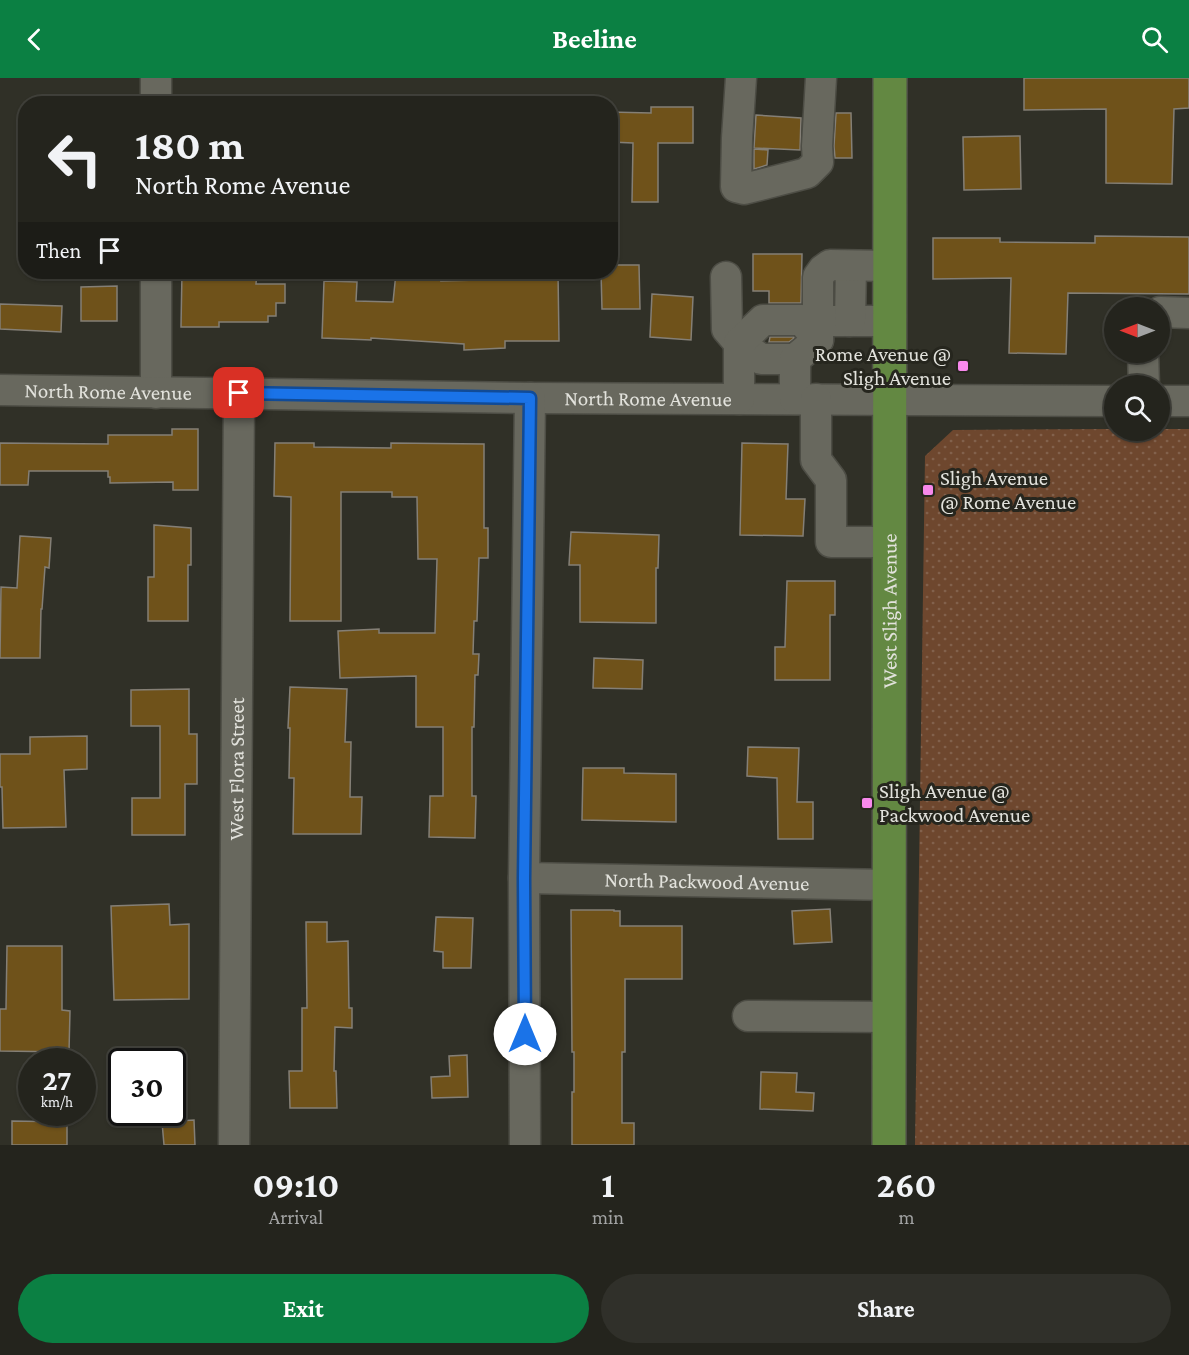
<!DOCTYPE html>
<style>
body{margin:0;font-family:"Crimson Pro",serif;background:#30302a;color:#f1f3f6;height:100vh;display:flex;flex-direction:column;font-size:22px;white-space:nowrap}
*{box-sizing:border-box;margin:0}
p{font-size:20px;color:#a3a4a4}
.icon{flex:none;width:33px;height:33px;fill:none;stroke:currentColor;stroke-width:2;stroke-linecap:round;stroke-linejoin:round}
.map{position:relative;height:1067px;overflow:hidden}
.side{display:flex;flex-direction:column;background:#24241d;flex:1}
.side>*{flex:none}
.banner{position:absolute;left:18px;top:18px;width:600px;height:183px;border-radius:24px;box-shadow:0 2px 4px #0004,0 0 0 2px #41413b;background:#24241d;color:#f1f3f6;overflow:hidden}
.needle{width:39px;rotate:270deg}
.buttons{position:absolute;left:1104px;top:219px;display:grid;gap:12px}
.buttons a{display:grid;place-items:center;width:66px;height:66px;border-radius:50%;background:#24241d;box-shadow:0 2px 4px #0004,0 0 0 2px #41413b;font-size:30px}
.speed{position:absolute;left:18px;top:970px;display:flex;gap:12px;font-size:30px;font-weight:700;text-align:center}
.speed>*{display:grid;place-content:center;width:78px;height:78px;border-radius:50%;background:#24241d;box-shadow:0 2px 4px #0004,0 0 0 2px #41413b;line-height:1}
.speed small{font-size:15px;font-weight:400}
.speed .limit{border:3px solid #111;border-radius:9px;background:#fff;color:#111}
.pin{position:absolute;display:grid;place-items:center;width:51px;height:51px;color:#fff;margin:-26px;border-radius:12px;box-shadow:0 3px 9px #0006}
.me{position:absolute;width:66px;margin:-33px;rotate:0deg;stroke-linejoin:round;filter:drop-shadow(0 0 4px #0008)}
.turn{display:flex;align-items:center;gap:21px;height:126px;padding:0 18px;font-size:27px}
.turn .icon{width:78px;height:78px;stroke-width:2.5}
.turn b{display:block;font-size:42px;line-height:51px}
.then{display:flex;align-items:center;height:57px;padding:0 18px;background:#0003;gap:12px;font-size:22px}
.eta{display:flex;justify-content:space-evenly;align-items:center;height:102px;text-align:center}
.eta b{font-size:36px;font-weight:700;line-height:42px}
.action{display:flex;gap:12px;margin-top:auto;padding:12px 18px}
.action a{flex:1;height:69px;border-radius:36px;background:#0b8043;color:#fff;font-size:24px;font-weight:700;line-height:69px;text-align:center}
.action a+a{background:#30302a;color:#f1f3f6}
header{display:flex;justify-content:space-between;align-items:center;height:78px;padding:0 18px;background:#0b8043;color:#fff;font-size:27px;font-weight:700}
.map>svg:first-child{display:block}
.park{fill:url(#park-dots)}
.building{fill:#6f521a;stroke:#847f76;stroke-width:1.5}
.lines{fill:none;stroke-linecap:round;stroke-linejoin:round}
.minor-casing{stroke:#4d4d45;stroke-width:33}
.major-casing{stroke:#4d4d45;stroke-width:36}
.minor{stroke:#68685e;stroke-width:30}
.major{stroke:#638842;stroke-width:33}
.route-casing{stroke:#114b97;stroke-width:15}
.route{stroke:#1a73e8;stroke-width:10}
.poi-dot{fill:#f788eb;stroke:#26261e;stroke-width:2}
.labels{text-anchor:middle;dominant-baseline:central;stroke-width:6;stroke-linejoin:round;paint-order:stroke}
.poi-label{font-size:21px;fill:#e2e2dc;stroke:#26261e;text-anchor:start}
.street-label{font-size:21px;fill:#e2e2dc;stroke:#26261e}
</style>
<header><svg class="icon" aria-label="back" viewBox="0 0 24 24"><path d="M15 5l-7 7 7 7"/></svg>Beeline<svg class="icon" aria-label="search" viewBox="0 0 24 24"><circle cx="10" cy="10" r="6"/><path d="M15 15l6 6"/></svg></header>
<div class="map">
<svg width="1189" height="1067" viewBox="0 0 1189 1067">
<defs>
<pattern id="park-dots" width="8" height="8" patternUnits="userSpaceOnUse" patternTransform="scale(1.5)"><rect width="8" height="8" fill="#6e472e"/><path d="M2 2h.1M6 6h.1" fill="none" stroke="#82614c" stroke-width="1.8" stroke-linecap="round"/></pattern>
</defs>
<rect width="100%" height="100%" fill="#303027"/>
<path class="park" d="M1114,351v1h46v-1h29v716h-274l10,-689 28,-26z"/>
<path class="building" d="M1024,0h165v30l-15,1 -2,75 -66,-1v-74l-82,1z
M651,29h42v36h-35v59h-26l1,-59 -23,-1v-30l41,1z
M836,35h15l1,45h-17l-1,-12z
M756,37l45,3 -1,32 -46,-2z
M1020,58l1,53 -57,1 -1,-53z
M754,71l14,1 -1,15 -13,4z
M1095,158l94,1v57l-121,-1 -2,61 -57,-1 2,-75 -78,1v-41h67v4l95,1z
M753,176h49l-1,49h-32v-12h-16z
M610,187h29l1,44h-38l-1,-37h9z
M182,194h75l-1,12h29v19h-9v13h-8v6h-49v5h-38z
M396,195l46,3 -1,5 74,-2v-5l43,-1 1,68h-54v7l-41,2v-6l-93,-6v2l-49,-2 2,-57 33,1 -1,19 37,1z
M117,208v35h-36v-34z
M652,216l41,3 -2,43 -41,-3z
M0,226l62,2 -1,26 -61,-3z
M770,259h24v1l-5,4h-20z
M172,351h26v61h-25v-8l-63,1v-6h-2v-6h-79l-1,14h-28v-42l108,1v-9h64z
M275,365h39v4l77,1v-5l93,1v84h4v30h-9l-2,63h-3l-1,33h6l-1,21h-3l-1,52h-2v69h4l-1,42 -46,-1 1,-41h13v-69h-27v-51l-76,2 -2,-47 41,-2v4h56l2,-74h-19l-1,-62h-25v-5h-51v129h-51l1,-124 -17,-1z
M742,365l46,1 -2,55h19l-2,37 -63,-1z
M154,447l37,3v37h-3v56h-40v-44h6z
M571,454l88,3 -1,33h-2v55l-76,-1v-57h-11z
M20,458l31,2 -2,30 -4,-1 -3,42h-1l-1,49h-40l1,-71 16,1z
M787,503h48v34h-5v65h-55v-33h10z
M594,580l49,2 -1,29 -49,-1z
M290,609l57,2 -2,53h6l-1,55h12l-1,37h-68l1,-56h-5l1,-50h-2z
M189,611v45h8v50h-12v51h-53v-37h28v-72h-29v-36z
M87,658v33l-23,1 2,57 -63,1 -1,-41h-2v-33h30v-17z
M748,669l51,1 -2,54h16v37h-35l-1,-61 -30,-2z
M583,690h41v5l52,1v48l-94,-2z
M169,826l1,21 19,-1v75l-75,1 -3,-94z
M830,831l2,33 -38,2 -2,-33z
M571,832h43v1h6v15h62v53h-57v73h-3v71h12v22h-62v-53h2v-40h-2z
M436,839l37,1 -2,50h-28v-16l-9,-1z
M306,844h21v20l21,-1 1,67h3v20l-17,-1 -1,44h2l1,37h-47l-1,-37h13v-63h5z
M7,868h55v64l8,1 -1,41 -69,-1v-42h6z
M467,977l1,42 -36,1 -1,-21 19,-1 -1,-20z
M761,994l36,1 -1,19 18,1 -1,18 -53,-2z
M194,1042l1,25h-31l-2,-23z
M12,1043l55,1v23h-55z"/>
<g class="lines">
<defs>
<g id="minor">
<path d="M156,0v26"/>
<path d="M741,0l-4,60 -1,49 8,2 63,-16 11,-11 -1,-16 4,-68"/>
<path d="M156,194v121"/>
<path d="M726,199l1,52 12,14 22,16h34"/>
<path d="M1160,234l29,1"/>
<path d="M818,243h72"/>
<path d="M850,243l1,-55"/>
<path d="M1143,274l1,34"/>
<path id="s1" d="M0,312l530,8 584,3"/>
<path d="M739,321v-56l24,-23h39l16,20"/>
<path d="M795,321v-40l23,-19v-63l5,-7 7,-5 60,1"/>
<path d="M816,321v61l15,20v62h59"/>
<path d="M1160,323h29"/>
<path id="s2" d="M524,800l366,7"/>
<path d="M748,938l141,1"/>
<path id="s3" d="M234,1067l5,-752"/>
<path d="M525,1067l-1,-267 6,-480"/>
</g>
<g id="major">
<path id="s4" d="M889,1067l1,-1067"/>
</g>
</defs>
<use href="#minor" class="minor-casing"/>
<use href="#major" class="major-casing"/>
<use href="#minor" class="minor"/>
<use href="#major" class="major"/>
</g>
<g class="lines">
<defs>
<path id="route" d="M239,315l291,5 -6,480 1,156"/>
</defs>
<use href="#route" class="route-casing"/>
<use href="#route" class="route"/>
</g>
<g class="poi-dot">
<rect x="957" y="282" width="12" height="12" rx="3"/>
<rect x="922" y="406" width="12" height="12" rx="3"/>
<rect x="861" y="719" width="12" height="12" rx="3"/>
</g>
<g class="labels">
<g class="poi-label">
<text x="951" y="276" text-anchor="end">Rome Avenue @<tspan x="951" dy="24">Sligh Avenue</tspan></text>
<text x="940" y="400">Sligh Avenue<tspan x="940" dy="24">@ Rome Avenue</tspan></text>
<text x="879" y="713">Sligh Avenue @<tspan x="879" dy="24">Packwood Avenue</tspan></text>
</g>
<g class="street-label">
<text stroke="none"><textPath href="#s1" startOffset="108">North Rome Avenue</textPath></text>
<text stroke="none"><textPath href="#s1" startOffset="648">North Rome Avenue</textPath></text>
<text stroke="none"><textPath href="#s4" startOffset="534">West Sligh Avenue</textPath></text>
<text stroke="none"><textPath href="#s3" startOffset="376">West Flora Street</textPath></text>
<text stroke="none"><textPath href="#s2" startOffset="183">North Packwood Avenue</textPath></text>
</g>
</g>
</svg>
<div class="buttons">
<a><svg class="needle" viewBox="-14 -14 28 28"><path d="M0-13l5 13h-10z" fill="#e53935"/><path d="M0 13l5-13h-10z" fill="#a3a4a4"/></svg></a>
<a><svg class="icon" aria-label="search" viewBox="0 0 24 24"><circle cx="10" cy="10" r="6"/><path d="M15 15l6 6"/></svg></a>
</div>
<div class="speed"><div>27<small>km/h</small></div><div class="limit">30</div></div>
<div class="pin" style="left:239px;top:315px;background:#d93025"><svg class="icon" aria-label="arrive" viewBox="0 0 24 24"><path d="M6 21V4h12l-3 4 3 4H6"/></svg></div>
<svg class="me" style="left:525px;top:956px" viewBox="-20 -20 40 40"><circle r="19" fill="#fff"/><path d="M0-13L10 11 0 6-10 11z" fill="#1a73e8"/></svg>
<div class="banner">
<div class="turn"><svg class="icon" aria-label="left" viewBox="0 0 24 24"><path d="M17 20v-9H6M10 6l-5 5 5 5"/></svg><div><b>180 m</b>North Rome Avenue</div></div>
<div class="then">Then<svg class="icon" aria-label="arrive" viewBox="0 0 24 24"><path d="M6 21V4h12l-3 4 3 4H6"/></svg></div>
</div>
</div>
<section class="side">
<div class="eta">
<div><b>09:10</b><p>Arrival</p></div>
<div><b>1</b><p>min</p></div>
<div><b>260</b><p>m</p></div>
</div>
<div class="action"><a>Exit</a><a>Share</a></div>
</section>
